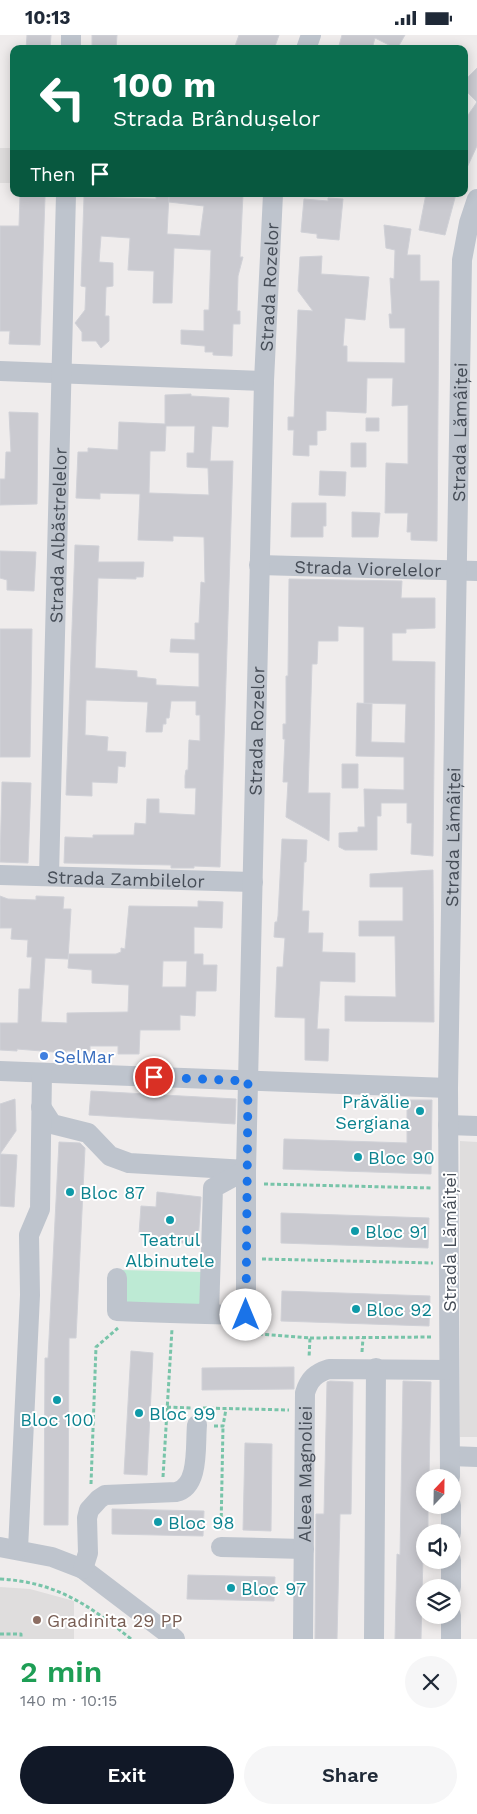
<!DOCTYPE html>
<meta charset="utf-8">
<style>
body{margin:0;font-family:"Work Sans",sans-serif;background:#f6f6f7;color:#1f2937;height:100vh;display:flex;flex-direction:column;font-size:19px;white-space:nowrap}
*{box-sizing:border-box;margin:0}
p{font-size:16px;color:#747a83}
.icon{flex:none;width:28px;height:28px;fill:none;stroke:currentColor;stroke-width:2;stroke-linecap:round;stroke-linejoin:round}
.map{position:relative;height:1604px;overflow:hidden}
.sheet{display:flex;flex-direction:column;background:#fff;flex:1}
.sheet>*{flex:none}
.banner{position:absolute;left:10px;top:10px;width:458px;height:152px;border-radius:10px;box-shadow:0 2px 12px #0003;background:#0b6e4f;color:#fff;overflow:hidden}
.needle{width:32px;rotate:22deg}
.fabs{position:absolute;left:416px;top:1434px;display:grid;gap:10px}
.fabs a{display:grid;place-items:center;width:45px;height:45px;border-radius:50%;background:#fff;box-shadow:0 2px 12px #0003;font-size:25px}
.pin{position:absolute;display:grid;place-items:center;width:42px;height:42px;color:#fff;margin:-21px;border:2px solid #fff;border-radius:50%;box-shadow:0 1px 5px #0007}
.me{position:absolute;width:55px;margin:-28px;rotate:0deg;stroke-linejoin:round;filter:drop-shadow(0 0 4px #0008)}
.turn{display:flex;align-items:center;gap:18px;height:105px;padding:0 20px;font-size:22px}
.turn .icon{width:65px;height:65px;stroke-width:2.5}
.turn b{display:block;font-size:35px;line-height:42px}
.then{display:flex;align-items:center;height:48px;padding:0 20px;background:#0003;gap:10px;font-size:19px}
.round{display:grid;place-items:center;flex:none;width:52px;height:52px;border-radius:26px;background:#f6f6f7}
.overview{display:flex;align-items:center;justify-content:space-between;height:85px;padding:0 20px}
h1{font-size:30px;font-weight:600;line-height:38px;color:#1e9e55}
.action{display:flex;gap:10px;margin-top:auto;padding:10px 20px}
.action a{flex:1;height:58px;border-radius:30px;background:#111827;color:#fff;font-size:20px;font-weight:600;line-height:58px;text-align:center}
.action a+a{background:#f6f6f7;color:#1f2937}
.status{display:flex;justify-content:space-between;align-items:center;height:35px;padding:0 25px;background:#fff;direction:ltr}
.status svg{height:14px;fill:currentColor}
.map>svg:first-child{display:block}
.education{fill:#dfdddd}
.green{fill:#bdead4}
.building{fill:#cacad0;stroke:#d0d1d7;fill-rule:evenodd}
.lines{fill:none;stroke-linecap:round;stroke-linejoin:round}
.path{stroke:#78c4a9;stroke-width:3;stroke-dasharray:4 2.5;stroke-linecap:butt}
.minor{stroke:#bec4cd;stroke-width:20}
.route{stroke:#1a73e8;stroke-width:9;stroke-dasharray:0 16.2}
.shop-dot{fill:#3f7fe0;stroke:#fff;stroke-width:2}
.culture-dot{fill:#0f9aa8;stroke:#fff;stroke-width:2}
.education-dot{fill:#8d6e63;stroke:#fff;stroke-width:2}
.labels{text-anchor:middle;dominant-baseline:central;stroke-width:4;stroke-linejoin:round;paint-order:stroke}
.street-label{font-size:18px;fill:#464d57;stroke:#fff}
.shop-label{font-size:18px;fill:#366cbe;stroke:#fff;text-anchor:start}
.culture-label{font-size:18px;fill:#0d838f;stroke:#fff;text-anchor:start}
.education-label{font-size:18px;fill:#785e54;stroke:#fff;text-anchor:start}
</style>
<div class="status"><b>10:13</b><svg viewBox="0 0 49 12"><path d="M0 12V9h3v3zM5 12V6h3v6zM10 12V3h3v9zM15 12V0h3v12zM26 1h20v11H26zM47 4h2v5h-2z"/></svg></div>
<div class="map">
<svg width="477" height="1604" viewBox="0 0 477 1604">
<rect width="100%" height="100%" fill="#efecec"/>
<path class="education" d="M0,113h14v35h-14z
M460,1106l17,1v295h-17z
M0,1552l30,2 44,12v38h-74z"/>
<path class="green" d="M122,1235l81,2 -1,34 -80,-2z"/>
<path class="building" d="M27,0h24l-1,14h-24z
M92,0h25l-1,14h-24z
M239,0h40l-5,14h-40z
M342,0h63l-8,14 -22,-11 -3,11h-34z
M477,33v78l-13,28v-53l13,-19 -13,-13v-8z
M156,159h13l-2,40 33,2 4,-30 -35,-4v-8h74l-3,63h3l-5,19 -1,35h3v13h-7l-1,32 -19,-1v-3h-8v-6l-24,-2v-14l23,1v-21h5l2,-60 -37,-2 -2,55h-19l1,-32 -26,-1 2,-32 -29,-2 -2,26 14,1v23l-7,1 -1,29h4v25l-8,7 -5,-7h-14v-9l-7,-9 10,-13 1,-23 -5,-1 3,-89 72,2z
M426,159h30l-11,41 -26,-5z
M20,161l25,1 -5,148 -31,-1 1,-13h-10v-105h19z
M328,163l15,1 -4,41 -22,-2v-4l-16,-2 3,-33 24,2z
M384,190l27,4 -4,26h13v26h19l-2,260 -26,-1v-8h-4l1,-19h-23l1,-50 22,1v-59l-16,1 1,-28h-26l-1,35 -40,-2v19l-9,1v14h-8v11l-16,-1 1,-25h-6v-13h6l4,-107 15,1 -15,-20 2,-34 22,-1 -1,18 48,3 -4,43 -20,-2 -2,28h4v16l58,1v-35h-15l-1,-14h3l-2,-36 4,1 1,-29 -9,-2z
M191,359v2l38,2 -1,29 -16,-1 -2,35h23l-13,406 -26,-1v2h-23v-3l-107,-2 1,-26 28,1v-3h41l1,-12 11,1 1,-25h12v14l36,2 1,-27h-11v-12l1,-6h2l1,-30 11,1v-26h-4v-14h-25l-2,17h-3v6h-3l-1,8h-16l2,-30 -62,-2 -1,35 23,2 -1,14 19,1 -1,15 -7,-1 -1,17 -25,-1v14l-26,-1 9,-250 24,1 -1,16h46l-1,15h-7v2l-38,-1 -3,90 42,3v6l19,2v6l43,2v-34l-29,-1 1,-13 24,1v-17h4l2,-41 4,1 -1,-46 -31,-1v5l-35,-1 2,-46 -40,-1v6l-24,-1 2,-46h10v-4l30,2 1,-28 46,2v-29zM166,391h29l-1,27h-7v14l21,1 1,27 -60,-2 1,-42h15z
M9,377l29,1 -1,91 -37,1v-26h5l1,-27h5z
M366,383h13v13h-13z
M351,408h15v24h-15z
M320,436l26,1 -1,24 -26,-1z
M292,468h34v23h-3v11h-32z
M352,477l28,1 -2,24h-26z
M0,516l36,1 -2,39 -27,-1v-10l-7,-2z
M289,544l113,2 -1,17h34v30l-29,1v4h-14v28l43,1 -2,194 -22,-2 1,-31h-5v-20h-26v13h-4v34h-32l-6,-3v-14l19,-1v-5h7l-1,-38 40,1v-33l-48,-1 1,-53 15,1 -1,38 34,1v-6l1,-33 -42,-1v-76l-26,-1v15h-20l-1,23h-5l-4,129h22l-1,48 -43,-24 2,-35h-5l2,-43h-2v-15h3v-48h2z
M0,594h32l-2,128h-30z
M342,729h16v24h-16z
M2,747l29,1 -3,80 -28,-1z
M282,804l25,1 -1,22h-2l-2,49h7l-1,22h15l-1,19 33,1v29l-35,-1 -3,48h12l-1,32 -23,-1v-42l-30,-1 2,-50h6l2,-29 -11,-1 1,-15h2l1,-6z
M433,835l1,152 -89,-1v-25l51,1 -1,-61h-36v-15h44v-34h-33v-13z
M0,861l8,3 28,1v-4l28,1 -1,12h8l-3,50 -23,-1 -4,64 26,1v-10l61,-1 1,-27 -37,-2v-13l-24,-2 1,-14h47l5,-2v-4l4,1 4,-43 69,1v-6l25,1 -1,26 -28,-1v27h9v11h14l-1,26h-20l-1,25 -15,-1v15h-40l-1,24h-21v-8h-28v5h-24v2l-49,-4v2l-17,-1v-27h18l1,-34h11l2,-32h-5l1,-17 -17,-1 1,-11h-12zM163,926h24l-1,26h-24z
M91,1056l145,8 -1,25 -146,-9z
M15,1064l1,32 -16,23 17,1 -3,52 -14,-1v-102z
M407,1065h25l-1,74 -148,-5 1,-30 123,4z
M59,1107l21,1 5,5 -9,190h-7l-1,187h-24l1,-167h3z
M157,1157l44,5 -3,47 -45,-3 1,-6 -15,-1 2,-28 15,1z
M281,1178l148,5 -1,30 -147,-5z
M282,1256l148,5 -1,30 -148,-5z
M131,1316l22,2 -6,122 -23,-1z
M294,1332v22l-92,1v-22z
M330,1346l23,1 -2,132h-11l-3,125h-22l1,-125h8l3,-132z
M403,1346l28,1 -2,95h-4v28h3v28h-3l-2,22 -2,84h-26l2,-85 3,1z
M245,1408l27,1 -1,87 -28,-1z
M112,1474l92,2 -1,25 -91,-2z
M188,1540l87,2 -1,24 -87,-2z"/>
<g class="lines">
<path class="path" d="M264,1149l168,4
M262,1224l171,4
M255,1293l5,6 50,4 -1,20
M310,1303l122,-1
M362,1317l1,-14
M167,1372l24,1
M203,1373l86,2
M214,1391h9l3,-17
M163,1442l9,-148
M91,1449l5,-137 22,-19
M221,1495l2,-104
M0,1544c56,3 89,26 131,60
M0,1599h21v5"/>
<g class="minor">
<path d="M71,14v-14"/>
<path d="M306,14l5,-14"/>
<path d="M0,336l264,10"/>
<path id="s1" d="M259,530l218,6"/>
<path id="s2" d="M0,840l253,7"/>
<path id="s3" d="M49,841l17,-682"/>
<path d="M0,1036l448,17"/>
<path id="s4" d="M41,1072l11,17 36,9 22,23 19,7 117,7 18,-789 9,-187"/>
<path d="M448,1090l29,1"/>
<path d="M117,1243v33c43,2 86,3 129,4v-145l-33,18 -4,126"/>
<path d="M450,1421l27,1"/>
<path id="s5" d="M450,1442l-2,-389 14,-828 7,-37 8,-24"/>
<path d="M451,1470v28"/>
<path d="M0,1512l52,10 31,12 92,70"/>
<path d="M221,1512l83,2"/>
<path d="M18,1514l12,-254 -1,-60 11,-26 2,-136"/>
<path d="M451,1525v27"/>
<path d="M83,1534l5,-16 -1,-35 2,-8 10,-11 6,-4 71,-3c24,-5 19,-47 21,-67"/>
<path d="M451,1580v24"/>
<path id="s6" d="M303,1604l2,-246c4,-14 11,-20 24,-24l120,1"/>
<path d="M374,1604l2,-271"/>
</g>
</g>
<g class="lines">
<path class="route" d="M154,1042l94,4 -2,234"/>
</g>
<circle class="shop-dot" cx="44" cy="1021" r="5"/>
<g class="culture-dot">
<circle cx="420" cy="1076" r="5"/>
<circle cx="358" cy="1122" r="5"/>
<circle cx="70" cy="1157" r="5"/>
<circle cx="170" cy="1185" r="5"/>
<circle cx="355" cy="1196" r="5"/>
<circle cx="356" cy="1274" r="5"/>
<circle cx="57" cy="1365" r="5"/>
<circle cx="139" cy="1378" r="5"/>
<circle cx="158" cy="1487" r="5"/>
<circle cx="231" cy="1553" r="5"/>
</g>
<circle class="education-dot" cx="37" cy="1585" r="5"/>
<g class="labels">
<g class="street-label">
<text stroke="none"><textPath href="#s4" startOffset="1110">Strada Rozelor</textPath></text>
<text stroke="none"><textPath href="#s5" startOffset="1045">Strada Lămâiței</textPath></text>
<text stroke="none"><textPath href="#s3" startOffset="341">Strada Albăstrelelor</textPath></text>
<text stroke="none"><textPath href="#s1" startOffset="109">Strada Viorelelor</textPath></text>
<text stroke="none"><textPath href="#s4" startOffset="666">Strada Rozelor</textPath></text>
<text stroke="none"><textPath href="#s5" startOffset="640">Strada Lămâiței</textPath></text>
<text stroke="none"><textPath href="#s2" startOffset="126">Strada Zambilelor</textPath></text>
<text transform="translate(449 1207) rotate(-90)">Strada Lămâiței</text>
<text stroke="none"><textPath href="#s6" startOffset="165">Aleea Magnoliei</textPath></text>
</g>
<g class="shop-label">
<text x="54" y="1021">SelMar</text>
</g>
<g class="culture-label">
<text x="410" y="1066" text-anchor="end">Prăvălie<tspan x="410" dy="21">Sergiana</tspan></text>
<text x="368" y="1122">Bloc 90</text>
<text x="80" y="1157">Bloc 87</text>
<text x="365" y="1196">Bloc 91</text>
<text x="170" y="1204" text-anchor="middle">Teatrul<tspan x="170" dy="21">Albinutele</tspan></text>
<text x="366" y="1274">Bloc 92</text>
<text x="149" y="1378">Bloc 99</text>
<text x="57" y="1384" text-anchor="middle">Bloc 100</text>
<text x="168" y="1487">Bloc 98</text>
<text x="241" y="1553">Bloc 97</text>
</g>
<g class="education-label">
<text x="47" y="1585">Gradinita 29 PP</text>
</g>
</g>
</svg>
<div class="fabs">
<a><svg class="needle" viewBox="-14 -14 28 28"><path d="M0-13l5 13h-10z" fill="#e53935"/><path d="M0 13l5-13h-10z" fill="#747a83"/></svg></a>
<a><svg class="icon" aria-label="sound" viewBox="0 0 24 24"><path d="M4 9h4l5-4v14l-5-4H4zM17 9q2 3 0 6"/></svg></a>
<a><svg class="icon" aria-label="layers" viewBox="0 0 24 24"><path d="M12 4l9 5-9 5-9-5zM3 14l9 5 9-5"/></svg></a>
</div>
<div class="pin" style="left:154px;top:1042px;background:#d93025"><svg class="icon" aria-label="arrive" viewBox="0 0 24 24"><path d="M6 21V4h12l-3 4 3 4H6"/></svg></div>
<svg class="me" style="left:246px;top:1280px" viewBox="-20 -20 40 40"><circle r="19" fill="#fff"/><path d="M0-13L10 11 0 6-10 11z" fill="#1a73e8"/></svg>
<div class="banner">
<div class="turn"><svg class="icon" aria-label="left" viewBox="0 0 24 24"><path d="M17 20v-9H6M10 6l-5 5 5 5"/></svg><div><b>100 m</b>Strada Brândușelor</div></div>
<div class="then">Then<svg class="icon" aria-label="arrive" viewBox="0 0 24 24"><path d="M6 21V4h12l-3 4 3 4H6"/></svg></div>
</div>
</div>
<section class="sheet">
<div class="overview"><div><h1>2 min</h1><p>140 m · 10:15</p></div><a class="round"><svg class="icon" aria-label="close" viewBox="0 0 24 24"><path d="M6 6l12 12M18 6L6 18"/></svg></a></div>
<div class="action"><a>Exit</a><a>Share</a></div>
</section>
